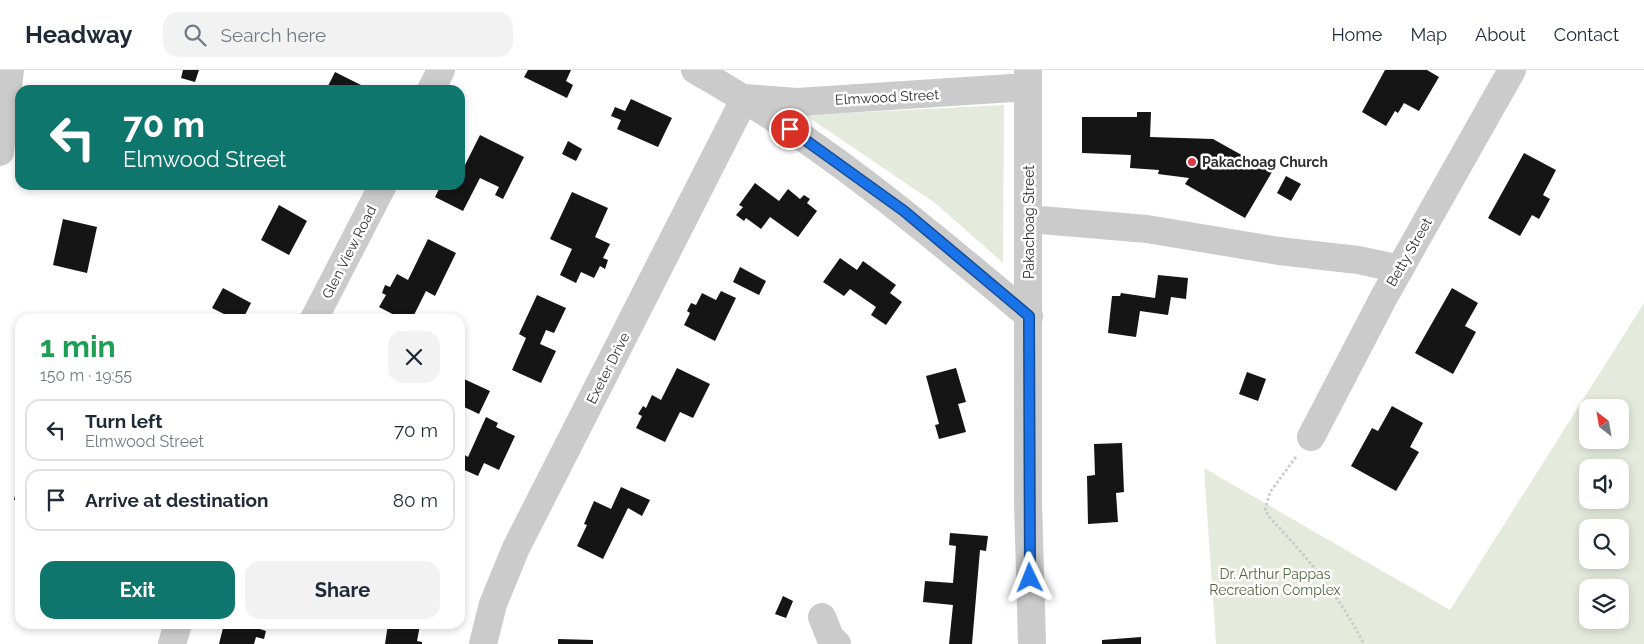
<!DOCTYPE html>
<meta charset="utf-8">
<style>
body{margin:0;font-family:Raleway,sans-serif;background:#f2f2f3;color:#1f2937;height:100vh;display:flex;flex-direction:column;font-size:19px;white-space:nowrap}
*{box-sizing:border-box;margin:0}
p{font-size:16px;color:#747a83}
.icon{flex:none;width:28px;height:28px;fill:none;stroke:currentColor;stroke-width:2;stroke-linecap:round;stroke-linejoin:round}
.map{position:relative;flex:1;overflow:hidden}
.drawer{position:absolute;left:15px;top:244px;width:450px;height:315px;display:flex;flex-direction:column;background:#fff;border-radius:15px;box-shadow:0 2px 8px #0003}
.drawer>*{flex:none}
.banner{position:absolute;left:15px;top:15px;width:450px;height:105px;border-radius:15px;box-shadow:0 2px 8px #0003;background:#0f766e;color:#fff;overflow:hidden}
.needle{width:32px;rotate:329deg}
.buttons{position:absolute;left:1579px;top:329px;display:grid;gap:10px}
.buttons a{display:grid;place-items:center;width:50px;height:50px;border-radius:10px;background:#fff;box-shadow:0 2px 8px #0003;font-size:25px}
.pin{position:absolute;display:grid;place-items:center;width:42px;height:42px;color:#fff;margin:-21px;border:2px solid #fff;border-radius:50%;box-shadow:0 1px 5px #0007}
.me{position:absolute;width:55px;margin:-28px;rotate:358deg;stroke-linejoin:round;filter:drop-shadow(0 0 4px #0008)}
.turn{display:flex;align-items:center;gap:18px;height:105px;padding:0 25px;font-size:22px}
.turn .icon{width:65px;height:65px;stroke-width:2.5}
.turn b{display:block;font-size:35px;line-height:42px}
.round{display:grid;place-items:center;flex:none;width:52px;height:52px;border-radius:15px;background:#f2f2f3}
.overview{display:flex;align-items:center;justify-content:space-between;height:85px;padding:0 25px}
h1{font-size:30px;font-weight:700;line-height:38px;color:#1e9e55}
.button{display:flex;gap:10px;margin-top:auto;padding:10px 25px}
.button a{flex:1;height:58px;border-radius:15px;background:#0f766e;color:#fff;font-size:20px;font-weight:700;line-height:58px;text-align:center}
.button a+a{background:#f2f2f3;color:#1f2937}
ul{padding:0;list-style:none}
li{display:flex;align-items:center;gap:15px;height:62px;margin:0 10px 8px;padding:0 15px;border:2px solid #e0e1e3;border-radius:15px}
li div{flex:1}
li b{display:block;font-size:19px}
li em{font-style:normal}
header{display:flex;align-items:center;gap:30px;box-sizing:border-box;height:70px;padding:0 25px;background:#fff;border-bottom:1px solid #e0e1e3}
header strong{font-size:24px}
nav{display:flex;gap:28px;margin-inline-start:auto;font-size:18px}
.search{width:350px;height:45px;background:#f2f2f3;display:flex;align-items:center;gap:12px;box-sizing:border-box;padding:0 18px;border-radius:15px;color:#747a83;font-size:19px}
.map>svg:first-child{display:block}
.green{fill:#e4ebdc;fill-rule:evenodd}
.building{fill:#151515}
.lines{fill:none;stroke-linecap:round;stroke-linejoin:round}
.path{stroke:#cbcbcb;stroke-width:3;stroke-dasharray:2.5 2.5;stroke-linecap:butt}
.minor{stroke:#cbcbcb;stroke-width:28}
.route-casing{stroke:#114b97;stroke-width:12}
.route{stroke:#1a73e8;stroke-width:9}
.poi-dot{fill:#dc394b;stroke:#fff;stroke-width:2}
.labels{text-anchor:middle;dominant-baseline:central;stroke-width:5;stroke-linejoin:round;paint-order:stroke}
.street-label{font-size:14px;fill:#2e2e2e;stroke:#fff}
.poi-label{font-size:14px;font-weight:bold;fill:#2e2e2e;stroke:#fff;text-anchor:start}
.park-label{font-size:14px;fill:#53673e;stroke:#fff}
</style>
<header>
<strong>Headway</strong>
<div class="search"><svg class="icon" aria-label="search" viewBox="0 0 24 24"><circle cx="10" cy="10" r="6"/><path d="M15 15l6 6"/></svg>Search here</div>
<nav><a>Home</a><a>Map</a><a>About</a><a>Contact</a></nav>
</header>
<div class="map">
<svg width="1644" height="574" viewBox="0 0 1644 574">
<rect width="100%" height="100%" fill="#fff"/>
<path class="green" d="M1004,35l-1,158 -68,-60 -130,-88z
M1644,233v341h-428l-12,-176 246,142zM1588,338h32v32h-32zM1588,398h32v32h-32zM1588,458h32v32h-32zM1588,518h32v32h-32z"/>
<path class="building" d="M183,0h16l-4,12 -14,-4z
M528,0h43l-5,11 7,4 -6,13 -43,-21z
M1385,0h42l12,7 -20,34 -15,-8 -6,10 -3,-2 -9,15 -24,-14z
M335,2l26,13 -2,5h-33z
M631,29l41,19 -14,29 -41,-18 4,-9 -10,-4 4,-9 10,4z
M1137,42h14l-1,25 63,2 59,33 -27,46 -60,-34 4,-6 -31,-4 1,-4 -29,-2 1,-13 -49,-2v-36h55z
M480,65l44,22 -21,42 -8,-4 4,-8 -19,-9 -17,33 -28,-14 6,-12h19v-20l4,2z
M568,71l14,8 -6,12 -14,-7z
M1524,83l32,17 -13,25 7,4 -11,20 -7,-4 -12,21 -32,-18z
M1286,106l15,8 -10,17 -14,-8z
M755,113l24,18 9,-12 12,10 4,-4 6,4 -3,4 10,8 -19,26 -28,-20 -9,12 -15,-11 -2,3 -8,-6 7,-8 -4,-2z
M572,122l36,16 -13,29 15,7 -7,14 5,2 -3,9 -5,-3 -6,12 -13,-6 -5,11 -16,-8 12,-26 -22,-10z
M279,135l28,16 -18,34 -28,-15z
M63,149l34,8 -10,46 -34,-8z
M428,169l28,14 -21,43 -9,-5 -14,28h-10l-23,-12 7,-12 -4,-2 3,-8 5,2 7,-13 11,6z
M840,188l17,12 6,-9 33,24 -6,8 12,9 -16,23 -15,-10 5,-8 -26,-18 -6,7 -21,-14z
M740,197l26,14 -7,14 -26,-13z
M1158,205l30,3 -2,21 -15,-2 -3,18 -28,-4 -4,26 -28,-4 4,-37h8l1,-3 34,5z
M223,218l28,15 -8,16h-22l3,-5 -12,-6z
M1452,218l26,15 -13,23 11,6 -23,42 -38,-21z
M721,221l15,7 -21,43 -31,-16 6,-12 -3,-2 4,-8 5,2 6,-12 14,7z
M537,225l29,13 -12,25 -8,-3 -6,14 16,7 -15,32 -29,-13 14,-32 -7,-4z
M677,298l33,16 -17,34 -13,-6 -15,30 -29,-14 6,-12 -4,-2 5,-8 3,2 6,-13 9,5z
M956,298l10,34 -8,2 8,28 -27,7 -4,-14 4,-1 -13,-48z
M1247,302l19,7 -8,22 -19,-7z
M464,309l26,12 -11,23 -19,-9v-18z
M1392,336l31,17 -13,24 9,5 -23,39 -45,-25 21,-38 6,3z
M486,347l12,6 -2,4 19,9 -16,34 -15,-7 -6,13 -18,-8v-7l3,-7 5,3z
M1122,373l2,49 -8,1 2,29 -30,2 -1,-48 8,-1 -1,-31z
M19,406h1v25l-6,-1z
M621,417l29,13 -8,16 -14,-8 -25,51 -26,-13 10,-21 -3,-1 10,-23 17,8z
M950,463l38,3 -2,15 -6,-1 -8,94h-23l4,-39 -30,-3 2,-21 28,2 3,-37 -7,-1z
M783,526l10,5 -7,17 -11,-4z
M224,554h37l-1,5 6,2 -2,8 -8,-2 -2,7h-35z
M388,554l32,1 -3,16 5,1v2h-37z
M1141,567v7h-39v-4z
M558,569l35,1v4h-35z"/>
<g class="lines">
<path class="path" d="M1296,387l-26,35 -5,18 5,8c39,41 67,75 94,126"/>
<path class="minor" d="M695,0c122,68 228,157 334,246
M1028,1v431l4,142
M431,20l10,-20
M0,82l10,-82
M1029,149l118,10 132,22 79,9 42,9
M314,249l69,-134
M1311,367l74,-142 127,-225
M822,547l8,20 7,7
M172,574l6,-20
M483,574l10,-40 23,-56 229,-450 52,4 231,-15"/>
</g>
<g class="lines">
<defs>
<path id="route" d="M790,59l114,82 125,105 1,262"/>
</defs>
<use href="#route" class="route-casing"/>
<use href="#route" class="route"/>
</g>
<circle class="poi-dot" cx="1192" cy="92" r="5"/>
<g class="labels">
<g class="street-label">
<text transform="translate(887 27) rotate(-3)">Elmwood Street</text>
<text transform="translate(1029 152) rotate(-90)">Pakachoag Street</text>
<text transform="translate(349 182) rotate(-63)">Glen View Road</text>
<text transform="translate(1409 182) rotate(-60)">Betty Street</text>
<text transform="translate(608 298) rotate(-63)">Exeter Drive</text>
</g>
<g class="poi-label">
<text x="1202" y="92">Pakachoag Church</text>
</g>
<g class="park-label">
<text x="1275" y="504">Dr. Arthur Pappas<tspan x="1275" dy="16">Recreation Complex</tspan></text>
</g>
</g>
</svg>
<div class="buttons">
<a><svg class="needle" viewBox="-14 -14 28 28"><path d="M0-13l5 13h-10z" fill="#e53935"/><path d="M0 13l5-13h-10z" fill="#747a83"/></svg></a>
<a><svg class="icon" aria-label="sound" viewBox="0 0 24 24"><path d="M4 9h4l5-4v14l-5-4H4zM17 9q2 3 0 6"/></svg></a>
<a><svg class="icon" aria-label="search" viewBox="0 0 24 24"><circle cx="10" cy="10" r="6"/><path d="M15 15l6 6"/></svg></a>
<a><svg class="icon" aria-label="layers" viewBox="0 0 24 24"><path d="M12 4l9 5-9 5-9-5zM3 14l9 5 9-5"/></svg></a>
</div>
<div class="pin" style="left:790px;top:59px;background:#d93025"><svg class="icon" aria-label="arrive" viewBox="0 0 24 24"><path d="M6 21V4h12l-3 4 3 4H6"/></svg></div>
<svg class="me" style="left:1030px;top:508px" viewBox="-20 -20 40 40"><path d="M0-17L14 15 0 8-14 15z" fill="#1a73e8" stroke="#fff" stroke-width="4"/></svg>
<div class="banner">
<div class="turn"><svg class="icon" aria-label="left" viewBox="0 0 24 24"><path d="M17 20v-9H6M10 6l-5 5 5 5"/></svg><div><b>70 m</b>Elmwood Street</div></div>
</div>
<section class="drawer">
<div class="overview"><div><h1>1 min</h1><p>150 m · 19:55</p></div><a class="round"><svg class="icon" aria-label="close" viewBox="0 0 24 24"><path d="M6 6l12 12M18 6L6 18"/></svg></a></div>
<ul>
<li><svg class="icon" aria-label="left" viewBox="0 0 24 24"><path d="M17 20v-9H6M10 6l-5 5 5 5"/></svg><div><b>Turn left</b><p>Elmwood Street</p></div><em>70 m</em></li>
<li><svg class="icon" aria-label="arrive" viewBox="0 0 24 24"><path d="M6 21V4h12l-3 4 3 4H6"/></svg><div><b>Arrive at destination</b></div><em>80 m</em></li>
</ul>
<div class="button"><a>Exit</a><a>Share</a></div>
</section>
</div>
